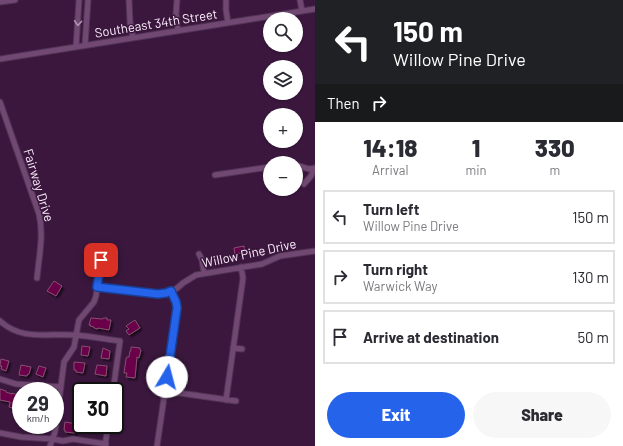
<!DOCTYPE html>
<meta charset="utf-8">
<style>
body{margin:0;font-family:Barlow,sans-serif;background:#f7f7f7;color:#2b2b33;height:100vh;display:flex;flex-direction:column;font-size:15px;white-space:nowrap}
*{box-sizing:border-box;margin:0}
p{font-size:13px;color:#7c7c81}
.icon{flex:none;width:22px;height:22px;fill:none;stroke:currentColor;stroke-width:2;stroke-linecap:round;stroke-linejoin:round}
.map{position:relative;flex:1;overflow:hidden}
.sheet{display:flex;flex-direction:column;background:#fff;width:308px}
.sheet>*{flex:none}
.hud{background:#202124;color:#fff;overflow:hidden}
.buttons{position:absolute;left:263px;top:12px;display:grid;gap:8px}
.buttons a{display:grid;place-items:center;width:40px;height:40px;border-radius:50%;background:#fff;box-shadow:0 1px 3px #0004;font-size:20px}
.speed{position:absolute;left:12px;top:382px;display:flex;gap:8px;font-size:20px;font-weight:700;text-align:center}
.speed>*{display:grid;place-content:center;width:52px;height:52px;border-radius:50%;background:#fff;box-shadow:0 1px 3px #0004;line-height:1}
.speed small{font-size:10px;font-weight:400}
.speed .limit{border:2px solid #111;border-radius:6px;background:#fff;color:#111}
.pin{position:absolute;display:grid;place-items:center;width:34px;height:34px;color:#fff;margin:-17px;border-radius:8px;box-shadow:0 2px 6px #0006}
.me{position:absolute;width:44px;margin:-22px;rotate:8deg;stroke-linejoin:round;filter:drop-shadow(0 0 3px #0008)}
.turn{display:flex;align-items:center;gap:14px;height:84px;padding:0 12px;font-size:18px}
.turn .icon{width:52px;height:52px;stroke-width:2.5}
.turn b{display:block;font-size:28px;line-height:34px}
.then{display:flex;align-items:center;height:38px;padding:0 12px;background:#0003;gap:8px;font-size:15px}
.eta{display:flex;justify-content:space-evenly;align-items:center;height:68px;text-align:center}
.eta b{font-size:24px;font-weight:800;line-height:28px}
.button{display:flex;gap:8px;margin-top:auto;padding:8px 12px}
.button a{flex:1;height:46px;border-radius:24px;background:#2563eb;color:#fff;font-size:16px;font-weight:800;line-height:46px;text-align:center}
.button a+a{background:#f7f7f7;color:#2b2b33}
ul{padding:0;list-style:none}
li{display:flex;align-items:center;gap:12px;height:54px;margin:0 8px 6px;padding:0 4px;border:2px solid #e1e1e2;border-radius:0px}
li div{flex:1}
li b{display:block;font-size:15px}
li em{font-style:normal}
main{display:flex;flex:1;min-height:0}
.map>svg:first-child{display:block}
.building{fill:#69004a;stroke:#86506f;filter:url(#shadow)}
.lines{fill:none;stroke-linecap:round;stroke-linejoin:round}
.minor-casing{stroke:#513454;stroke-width:7}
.minor{stroke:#704872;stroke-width:5}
.oneway{stroke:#af92b0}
.route-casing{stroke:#184099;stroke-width:10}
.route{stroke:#2563eb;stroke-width:7}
.labels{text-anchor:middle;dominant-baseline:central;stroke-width:3;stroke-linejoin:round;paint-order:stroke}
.street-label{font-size:13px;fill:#fcedfc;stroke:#3b173e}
</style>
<main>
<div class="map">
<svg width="315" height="446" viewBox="0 0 315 446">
<defs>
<filter id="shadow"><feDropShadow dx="2" dy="2" stdDeviation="1" flood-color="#0009"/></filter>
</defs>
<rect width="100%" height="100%" fill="#3b173e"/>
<path class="building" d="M244,246l1,6 -10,2 -1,-6z
M54,281l8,5 -6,10 -9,-5z
M91,318l11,1 2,-1h3v2h4l-2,10 -11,-2v1l-4,-1v-1l-4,-1 1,-1h-2z
M135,320l5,8 -11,7 -3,-4 3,-2 -3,-3z
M82,346l8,1 -2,9 -7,-1z
M131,347l9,1v2h1l-2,8 -2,-1 -2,21 -9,-1 1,-4h-3l2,-14 1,-2h2l1,-6h1z
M103,348l7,3 -1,8 -8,-1z
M1,359l8,2 -3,10 -5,-2 1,-3h-2z
M74,362l11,1 -2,10 -7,-1v-2h-2z
M21,365l10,2 -2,7h-1l-1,2 -8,-1z
M97,365l10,1 -1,10 -11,-2z
M39,366l7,2 -3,9 -7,-3z
M0,389l6,2v1l6,2v-1l8,3 -4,13 -7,-2 1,-4v-1l-10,-2z
M65,422l12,2 -2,9 -10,-1v-2h-1z"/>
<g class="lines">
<defs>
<path id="minor" d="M129,0l1,22 3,16
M177,0l-1,14 2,17
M226,0v10l2,13
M300,0l2,11
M0,2l15,-2
M85,45l3,-45
M76,47l3,-47
M0,59l315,-50
M0,102l39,112c5,21 0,42 -2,64
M296,165l13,4 6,-1
M215,175l55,-8
M304,184l7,-8 3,-7 1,2
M199,254l3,6 2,13
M97,287l50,6h19l10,-4 7,-6 13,-8 66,-11 18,-8 35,-5
M0,321c22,20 47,12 74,14 15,1 31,4 46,6l-7,50
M233,348l9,1
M0,379l16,5 45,3
M165,391l71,10
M226,400l17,-122 -2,-11
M0,433l21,4 32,2 10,2 10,-2 33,5
M50,446l5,-14 9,-70 10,-15 4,-22 1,-5 15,-18 2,-6 5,-36
M105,446l3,-21
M157,446l20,-138 -1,-6 -5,-11"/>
</defs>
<use href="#minor" class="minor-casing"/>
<use href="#minor" class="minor"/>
</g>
<defs><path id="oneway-chevron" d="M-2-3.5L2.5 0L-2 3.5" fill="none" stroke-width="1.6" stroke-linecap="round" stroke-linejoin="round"/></defs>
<use class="oneway" href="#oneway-chevron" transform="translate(78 23) rotate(94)"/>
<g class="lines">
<defs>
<path id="route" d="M101,260l-4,27 61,7 8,-1 5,-2 5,11 1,6 -10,69"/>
</defs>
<use href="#route" class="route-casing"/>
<use href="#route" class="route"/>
</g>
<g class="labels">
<g class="street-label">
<text transform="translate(156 23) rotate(-9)">Southeast 34th Street</text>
<text transform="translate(39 185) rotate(73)">Fairway Drive</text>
<text transform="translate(249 253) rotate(-12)">Willow Pine Drive</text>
</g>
</g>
</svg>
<div class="buttons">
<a><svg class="icon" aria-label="search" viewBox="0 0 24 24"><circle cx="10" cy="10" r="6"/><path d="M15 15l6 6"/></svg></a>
<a><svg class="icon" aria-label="layers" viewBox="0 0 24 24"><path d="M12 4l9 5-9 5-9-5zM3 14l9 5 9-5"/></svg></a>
<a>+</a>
<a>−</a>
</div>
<div class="speed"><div>29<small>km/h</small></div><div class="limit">30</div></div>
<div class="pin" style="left:101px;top:260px;background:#d93025"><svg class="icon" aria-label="arrive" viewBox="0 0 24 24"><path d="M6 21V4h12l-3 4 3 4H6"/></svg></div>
<svg class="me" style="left:167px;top:377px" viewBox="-20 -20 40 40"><circle r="19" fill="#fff"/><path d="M0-13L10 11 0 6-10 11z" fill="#2563eb"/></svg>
</div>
<section class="sheet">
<div class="hud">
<div class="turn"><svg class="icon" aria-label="left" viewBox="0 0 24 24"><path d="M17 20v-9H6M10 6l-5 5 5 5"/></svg><div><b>150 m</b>Willow Pine Drive</div></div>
<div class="then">Then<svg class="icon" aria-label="right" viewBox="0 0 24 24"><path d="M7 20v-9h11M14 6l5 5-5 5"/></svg></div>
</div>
<div class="eta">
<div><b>14:18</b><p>Arrival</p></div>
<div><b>1</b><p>min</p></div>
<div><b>330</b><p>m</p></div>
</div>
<ul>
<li><svg class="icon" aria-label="left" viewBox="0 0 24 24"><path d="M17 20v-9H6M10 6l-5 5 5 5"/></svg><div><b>Turn left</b><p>Willow Pine Drive</p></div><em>150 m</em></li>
<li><svg class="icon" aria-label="right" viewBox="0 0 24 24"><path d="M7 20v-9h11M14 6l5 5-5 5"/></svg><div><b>Turn right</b><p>Warwick Way</p></div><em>130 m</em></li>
<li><svg class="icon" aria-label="arrive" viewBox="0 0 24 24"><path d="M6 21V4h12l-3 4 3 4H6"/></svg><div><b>Arrive at destination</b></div><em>50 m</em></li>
</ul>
<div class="button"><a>Exit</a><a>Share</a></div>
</section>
</main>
